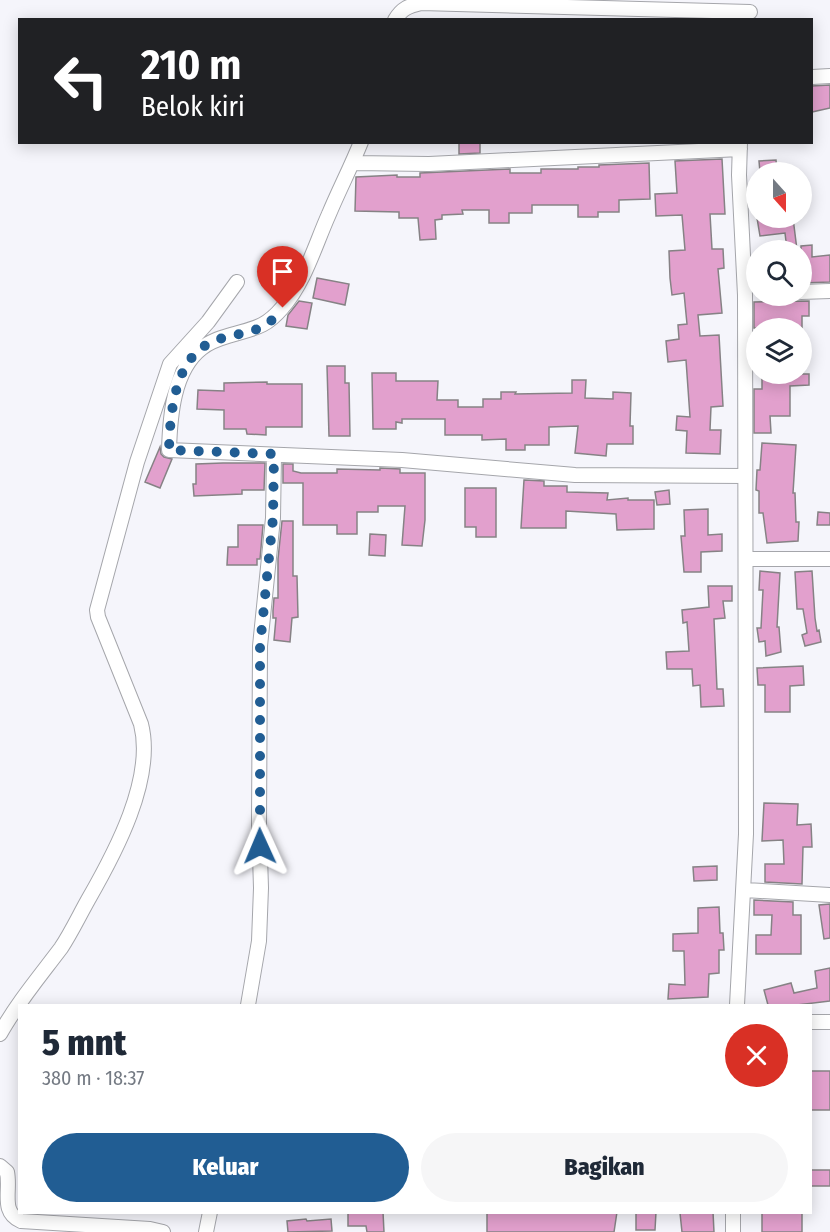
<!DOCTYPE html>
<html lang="id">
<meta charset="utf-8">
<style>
body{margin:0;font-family:"Fira Sans Condensed",sans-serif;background:#f6f6f7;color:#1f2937;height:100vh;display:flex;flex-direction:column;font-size:22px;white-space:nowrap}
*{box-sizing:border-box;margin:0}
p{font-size:20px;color:#747a83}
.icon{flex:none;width:33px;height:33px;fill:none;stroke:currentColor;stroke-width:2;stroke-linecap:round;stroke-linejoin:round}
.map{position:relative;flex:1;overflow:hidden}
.drawer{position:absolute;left:18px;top:1004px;width:794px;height:210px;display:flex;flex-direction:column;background:#fff;border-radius:0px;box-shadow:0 3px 15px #0003}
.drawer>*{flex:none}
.banner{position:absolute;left:18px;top:18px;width:795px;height:126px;border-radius:0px;box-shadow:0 3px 15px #0003;background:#202124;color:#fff;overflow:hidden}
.needle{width:39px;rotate:159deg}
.tools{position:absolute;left:746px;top:162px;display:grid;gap:12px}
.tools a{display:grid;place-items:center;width:66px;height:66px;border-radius:50%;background:#fff;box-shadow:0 3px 15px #0003;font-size:30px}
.pin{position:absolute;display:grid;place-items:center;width:51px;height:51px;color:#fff;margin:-62px -26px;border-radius:50% 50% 50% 0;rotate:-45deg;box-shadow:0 0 6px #0007}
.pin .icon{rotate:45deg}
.me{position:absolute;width:66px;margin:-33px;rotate:359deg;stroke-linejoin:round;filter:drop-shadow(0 0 4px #0008)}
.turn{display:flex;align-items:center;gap:21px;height:126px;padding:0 24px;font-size:27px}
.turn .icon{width:78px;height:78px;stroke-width:2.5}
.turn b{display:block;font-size:42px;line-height:51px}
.round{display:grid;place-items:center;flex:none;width:63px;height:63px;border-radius:32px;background:#f6f6f7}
.summary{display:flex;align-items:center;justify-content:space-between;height:102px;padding:0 24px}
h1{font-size:36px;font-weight:800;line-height:45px}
.cta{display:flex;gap:12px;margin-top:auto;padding:12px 24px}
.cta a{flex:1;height:69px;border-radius:36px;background:#215d93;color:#fff;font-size:24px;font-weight:800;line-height:69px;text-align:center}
.cta a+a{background:#f6f6f7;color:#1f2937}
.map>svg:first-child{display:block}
.building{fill:#e2a0cd;stroke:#868285;stroke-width:1.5}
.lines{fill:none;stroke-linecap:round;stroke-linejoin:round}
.street-casing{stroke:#a5a6ab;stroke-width:16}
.street{stroke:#fff;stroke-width:14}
.route{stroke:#215d93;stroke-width:10;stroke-dasharray:0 18}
</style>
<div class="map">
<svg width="830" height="1232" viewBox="0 0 830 1232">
<rect width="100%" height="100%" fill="#f5f5fb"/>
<path class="building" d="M830,85v23l-18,4v-26z
M459,142h21v11l-21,1z
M722,159l3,55h-15l2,35h11l1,19 -6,1 4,44 -24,2 2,21 19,-1 4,71 -12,1 -1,23h11l-1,24 -34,-1 1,-22 -11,-1 1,-14 13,1 -4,-57 -18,2 -2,-21 13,-2 -1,-14 9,-1 -3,-31 -12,2 -2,-17 -1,-27 16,-1 -3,-35 -26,1 -1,-22 22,-1 -2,-32z
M776,160l1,12h-17l-1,-11z
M649,163l1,36 -31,1v12h-21v5h-20v-12h-46v8h-23v10h-20v-13h-27l1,4 -21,1v4l-7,1 1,19 -16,1 -2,-22h-19v-6l-44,-1 1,-34 41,-2v2h23v-4l90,-4v4h31v-4h37v-2h21v-2z
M757,218h36l4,32h-10l-2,-17 -25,3z
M812,245v12l18,-2v27l-29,1v-37z
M317,278l32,6 -4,21 -32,-7z
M299,301l13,2 -5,26 -21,-3 2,-11z
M809,301v15h-7v12h-48v-26z
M327,366h18v17h4l1,53h-21z
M372,373h24v8h42l-1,19h21v7h25v-8h18v-7h15l-1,2 57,-1v-13h14l-1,18 28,1v-7l18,1 -1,33h3v18h-26l-1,12 -31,-3 3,-27 -29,1v18h-24v5h-19v-11l-24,1v-5h-37v-16h-43v4l-6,-1v7h-23z
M762,374h47v11l-19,1v30h-20l1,17h-17v-44h8z
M267,382v2h35v43h-36v8l-19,-1 -1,-5h-22v-19l-27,-1 1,-19 26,1v-8z
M762,443l34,2 -3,48h2l1,29h3l-1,19 -31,2 -4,-30h-4v-22l-3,-1 1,-20h3z
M160,447l1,7 3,3 8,2 -12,29 -15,-6z
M223,463h42l-1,27h-22v4l-48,2 -1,-12h3v-20z
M283,464h10v7l8,2h36v-4l43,1v-2l20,1v4h25v47l-3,26 -20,-1 3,-39h-27v6h-21v22h-20v-9h-34v-42h-20z
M524,480l20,1v5h23v6l41,1 -1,7 21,-2v2h26v29l-37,1 -1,-16 -50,-3v17h-45z
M465,488h31v49h-20v-10h-11z
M669,490l1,14 -13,1 -2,-13z
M708,509v26l14,-1v17l-21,1v20h-17l-3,-36h4l-1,-26z
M818,512l12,1v12h-13z
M282,521h11v55h4l1,41 -6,1 -2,24 -16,-2 2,-22h-3v-7l1,-13h4v-39z
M238,525h25l-3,34h-3v6h-30l1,-18h10z
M370,534l16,1 -1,21 -16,-1z
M760,571l20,2 -3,54h2l2,25 -15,4 -1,-15 -6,1 -2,-14h4l2,-38h-4z
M812,571l3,47 2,13 2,-1 2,12 -16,4 -3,-11 5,-2 -4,-24h-6l-2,-37z
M708,586h24v15h-9l2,17 -11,1 3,70h6l1,17 -23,1 -1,-22 -7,1 -1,-17h-25l-1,-17 23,-1 -2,-29 -4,1 -1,-13 27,-3z
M803,666l1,19 -14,1v26h-25v-27h-7l-1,-17z
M764,803l34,1 -1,21 14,-1 1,23h-9l-1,37 -37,-2v-18h19l-1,-24 -21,1z
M717,866v14l-23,1 -1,-14z
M754,900l39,2v13h8v39h-45v-19h15l1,-20h-18z
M830,904v34l-6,1 -5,-34z
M719,907l1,26h3l1,17h-5v23l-10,1 -1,23 -40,2 1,-15 16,1 -1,-34h-11v-17l25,-1v-25z
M830,968v33l-33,4h-29l-4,-15 27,-7 3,10 23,-5 -2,-17z
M810,1071h20v39h-20z
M810,1170h20v16h-20z
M348,1212h35l1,20h-17l-1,-6h-18z
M617,1212l-3,20h-127v-19z
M636,1212h20l-1,18h-19z
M693,1212h20l1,20h-32l-2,-19z
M762,1212h40v20h-40z
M306,1219l1,2 24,-2 1,12 -44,1 -1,-11z"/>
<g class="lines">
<defs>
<path id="street" d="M395,20c7,-12 14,-14 26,-17l329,9
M812,77l18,-1
M361,142c-10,25 -22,48 -32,72 -14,31 -24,68 -47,94 -17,20 -28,20 -51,27 -10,3 -21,6 -29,13 -29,22 -32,69 -33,102l233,10 173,15 170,1
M353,163l76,1 311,-15
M801,292l29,-1
M747,559h83
M745,890l85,5
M248,1005l11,-64 2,-53 -2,-64 1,-178 13,-128 1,-63
M737,1005l9,-171 -1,-539 -6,-120 1,-33
M810,1022h20
M0,1034c17,-31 40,-58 61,-86 10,-15 18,-32 27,-48 27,-47 67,-121 53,-176l-43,-107 -1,-7 40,-148 33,-98 38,-42 29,-40
M0,1166l7,6c4,19 -7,40 14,49l129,8 13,3
M206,1232l4,-20
M733,1232v-20"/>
</defs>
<use href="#street" class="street-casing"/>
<use href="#street" class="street"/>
</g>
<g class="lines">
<path class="route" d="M260,846v-200l13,-128 1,-64 -105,-4c1,-35 5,-90 41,-107 17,-9 41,-8 57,-19 6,-4 11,-11 16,-16"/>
</g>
</svg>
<div class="tools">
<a><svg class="needle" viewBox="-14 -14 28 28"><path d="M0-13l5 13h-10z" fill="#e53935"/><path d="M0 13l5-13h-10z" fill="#747a83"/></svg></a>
<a><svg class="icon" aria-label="search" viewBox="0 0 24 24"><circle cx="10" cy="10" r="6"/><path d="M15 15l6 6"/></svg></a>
<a><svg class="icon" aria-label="layers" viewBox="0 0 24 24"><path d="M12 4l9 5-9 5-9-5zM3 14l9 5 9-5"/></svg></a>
</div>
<div class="pin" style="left:283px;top:308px;background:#d93025"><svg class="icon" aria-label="arrive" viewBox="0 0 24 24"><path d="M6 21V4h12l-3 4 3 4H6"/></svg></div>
<svg class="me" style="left:260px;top:846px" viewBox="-20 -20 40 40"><path d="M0-17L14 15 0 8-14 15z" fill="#215d93" stroke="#fff" stroke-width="4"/></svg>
<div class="banner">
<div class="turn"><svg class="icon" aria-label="left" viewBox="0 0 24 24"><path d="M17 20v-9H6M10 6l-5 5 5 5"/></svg><div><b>210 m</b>Belok kiri</div></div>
</div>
<section class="drawer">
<div class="summary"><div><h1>5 mnt</h1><p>380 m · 18:37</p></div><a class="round" style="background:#d93025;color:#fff"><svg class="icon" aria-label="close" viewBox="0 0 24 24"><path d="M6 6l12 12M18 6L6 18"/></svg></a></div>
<div class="cta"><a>Keluar</a><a>Bagikan</a></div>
</section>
</div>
